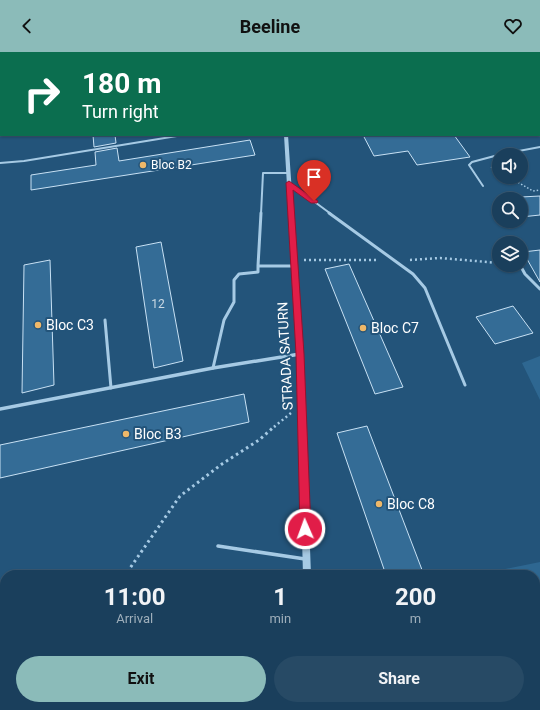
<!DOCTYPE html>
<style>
body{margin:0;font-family:Roboto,sans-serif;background:#274a65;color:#f1f3f6;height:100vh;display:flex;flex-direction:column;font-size:15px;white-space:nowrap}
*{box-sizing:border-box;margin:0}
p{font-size:13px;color:#9fafbb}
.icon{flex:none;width:22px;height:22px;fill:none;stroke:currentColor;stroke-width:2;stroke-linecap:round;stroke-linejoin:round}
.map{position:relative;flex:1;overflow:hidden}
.sheet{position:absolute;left:0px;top:518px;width:540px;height:140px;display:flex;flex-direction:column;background:#1a3f5c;border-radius:16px 16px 0 0;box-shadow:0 1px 3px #0004,0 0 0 1px #385872}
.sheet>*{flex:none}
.guide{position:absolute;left:0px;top:0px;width:540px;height:84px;box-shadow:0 1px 3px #0004,0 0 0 1px #385872;background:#0b6e4f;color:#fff;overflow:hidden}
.fabs{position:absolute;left:492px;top:96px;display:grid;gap:8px}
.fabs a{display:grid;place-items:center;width:36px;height:36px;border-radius:50%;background:#1a3f5c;box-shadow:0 1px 3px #0004,0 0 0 1px #385872;font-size:20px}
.pin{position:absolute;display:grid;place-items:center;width:34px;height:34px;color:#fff;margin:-41px -17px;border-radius:50% 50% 50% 0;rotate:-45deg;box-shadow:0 0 4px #0007}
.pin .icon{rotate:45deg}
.me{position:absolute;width:44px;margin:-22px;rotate:358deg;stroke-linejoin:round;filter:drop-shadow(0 0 3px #0008)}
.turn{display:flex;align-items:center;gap:14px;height:84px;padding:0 16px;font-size:18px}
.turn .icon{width:52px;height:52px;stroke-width:2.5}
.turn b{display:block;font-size:28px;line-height:34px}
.eta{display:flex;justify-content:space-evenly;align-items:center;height:68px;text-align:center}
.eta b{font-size:24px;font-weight:700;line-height:28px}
.button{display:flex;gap:8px;margin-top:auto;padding:8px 16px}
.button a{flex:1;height:46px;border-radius:24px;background:#8bbbb9;color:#111;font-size:16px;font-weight:700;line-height:46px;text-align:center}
.button a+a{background:#274a65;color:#f1f3f6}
header{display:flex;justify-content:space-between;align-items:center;height:52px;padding:0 16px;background:#8bbbb9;color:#111;font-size:18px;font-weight:700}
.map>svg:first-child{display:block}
.green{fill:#2e6791}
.building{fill:#346c96;stroke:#c8e1f4}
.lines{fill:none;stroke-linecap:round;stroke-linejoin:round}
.path-far2{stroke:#a6cae4;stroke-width:1.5;stroke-dasharray:1.5 2;stroke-linecap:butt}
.path-far1{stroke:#a6cae4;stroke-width:2.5;stroke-dasharray:2 3;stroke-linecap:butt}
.path{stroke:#a6cae4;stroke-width:3;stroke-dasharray:2.5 3.5;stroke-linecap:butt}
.service-far2{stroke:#a6cae4;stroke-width:2}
.service-far1{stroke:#a6cae4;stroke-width:3}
.service{stroke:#a6cae4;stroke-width:3.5}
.minor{stroke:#a6cae4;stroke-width:3.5}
.tertiary{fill:#a6cae4;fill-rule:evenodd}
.route{fill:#e11d48;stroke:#92132f}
.poi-dot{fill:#efb869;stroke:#23547a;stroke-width:1.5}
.labels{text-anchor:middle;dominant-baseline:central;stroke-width:4;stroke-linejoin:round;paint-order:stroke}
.far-poi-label{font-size:12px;fill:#fff;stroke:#23547a;text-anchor:start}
.number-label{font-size:12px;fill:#ccdae5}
.poi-label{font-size:14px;fill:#fff;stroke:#23547a;text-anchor:start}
.street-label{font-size:14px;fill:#fff;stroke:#23547a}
</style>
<header><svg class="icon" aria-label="back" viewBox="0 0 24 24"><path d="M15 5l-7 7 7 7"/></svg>Beeline<svg class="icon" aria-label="heart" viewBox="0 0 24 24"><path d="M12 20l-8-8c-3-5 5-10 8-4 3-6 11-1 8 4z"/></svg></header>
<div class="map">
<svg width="540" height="658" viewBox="0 0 540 658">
<rect width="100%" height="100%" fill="#23547a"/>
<path class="green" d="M540,304v44l-18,-37z
M540,510v148h-31l-1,-5h27v-130h-59z"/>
<path class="building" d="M93,83h22l1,8 -22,4z
M363,83h91l16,22 -53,8 -9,-14 -34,5z
M250,88l5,15 -224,35v-15l65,-10 -1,-13 22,-4 2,13z
M540,144v19l-19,2v-20z
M161,190l22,119 -29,7 -18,-121z
M540,198v32l-17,-30z
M50,208l4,125 -32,8 2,-128z
M349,212l54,123 -28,7 -50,-125z
M513,254l20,27 -38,11 -19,-27z
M244,342l5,28 -249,56v-33z
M367,374l57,149h-38l-49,-142z"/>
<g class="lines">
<path class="path-far2" d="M491,115l8,4
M509,125l24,14 7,-1"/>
<path class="path-far1" d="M304,208h73
M410,208l30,-2 59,5
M274,375l17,-14"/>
<path class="path" d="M129,519l17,4
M122,523l6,-4 52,-75 42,-32 37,-24 16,-14
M0,570l5,-2"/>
<path class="service-far2" d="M479,1l8,-1
M0,111l24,-2 159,-26
M289,131l42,31
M483,134l-14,-21 3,-3 30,-8 38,-7
M261,162l2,-41h26"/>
<path class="service-far1" d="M261,161l-3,53h36
M329,161l84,61 12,14 40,97
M508,188l1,3
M520,213l5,9 15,15
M105,268l6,68
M213,316l11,-48 10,-18v-22l5,-6 19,-2v-6"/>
<path class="service" d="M218,494l87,13"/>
<path class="minor" d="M0,357l213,-41 87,-14"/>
<path class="tertiary" d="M274,0h4l1,1h-4z
M284,83h4l15,219 8,221h-8l-6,-221z
M305,653h10v5h-10z"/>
</g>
<path class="route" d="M289,129l29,20 -1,2h-6l-18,-13 11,164 7,175 -2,3 -4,2 -3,-2 -2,-3 -4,-175 -10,-171z"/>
<g class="poi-dot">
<circle cx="143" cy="113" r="4"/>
<circle cx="38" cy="273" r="4"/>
<circle cx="363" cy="276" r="4"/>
<circle cx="126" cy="382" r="4"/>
<circle cx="379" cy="452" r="4"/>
</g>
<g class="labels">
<g class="far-poi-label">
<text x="151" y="113">Bloc B2</text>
</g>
<g class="number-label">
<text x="158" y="252">12</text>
</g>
<g class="poi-label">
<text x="46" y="273">Bloc C3</text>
<text x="371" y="276">Bloc C7</text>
<text x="134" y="382">Bloc B3</text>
<text x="387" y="452">Bloc C8</text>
</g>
<g class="street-label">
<text transform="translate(285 304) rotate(-93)">STRADA SATURN</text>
</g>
</g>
</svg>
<div class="fabs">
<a><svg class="icon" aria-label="sound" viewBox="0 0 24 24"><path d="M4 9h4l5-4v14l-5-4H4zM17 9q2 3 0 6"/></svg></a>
<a><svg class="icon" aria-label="search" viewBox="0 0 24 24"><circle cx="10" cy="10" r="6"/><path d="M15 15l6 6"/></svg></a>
<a><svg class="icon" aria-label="layers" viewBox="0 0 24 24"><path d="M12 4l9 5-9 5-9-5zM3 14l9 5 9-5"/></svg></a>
</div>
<div class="pin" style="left:314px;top:149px;background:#d93025"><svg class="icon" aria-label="arrive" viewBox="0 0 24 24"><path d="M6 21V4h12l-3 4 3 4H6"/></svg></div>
<svg class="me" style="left:305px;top:477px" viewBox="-20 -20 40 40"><circle r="17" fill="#e11d48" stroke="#fff" stroke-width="3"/><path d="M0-11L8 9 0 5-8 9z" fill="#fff"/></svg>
<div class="guide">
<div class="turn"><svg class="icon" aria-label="right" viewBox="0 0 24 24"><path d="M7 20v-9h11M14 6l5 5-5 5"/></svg><div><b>180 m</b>Turn right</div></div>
</div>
<section class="sheet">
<div class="eta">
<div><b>11:00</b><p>Arrival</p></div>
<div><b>1</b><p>min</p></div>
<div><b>200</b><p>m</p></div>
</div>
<div class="button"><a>Exit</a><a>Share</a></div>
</section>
</div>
